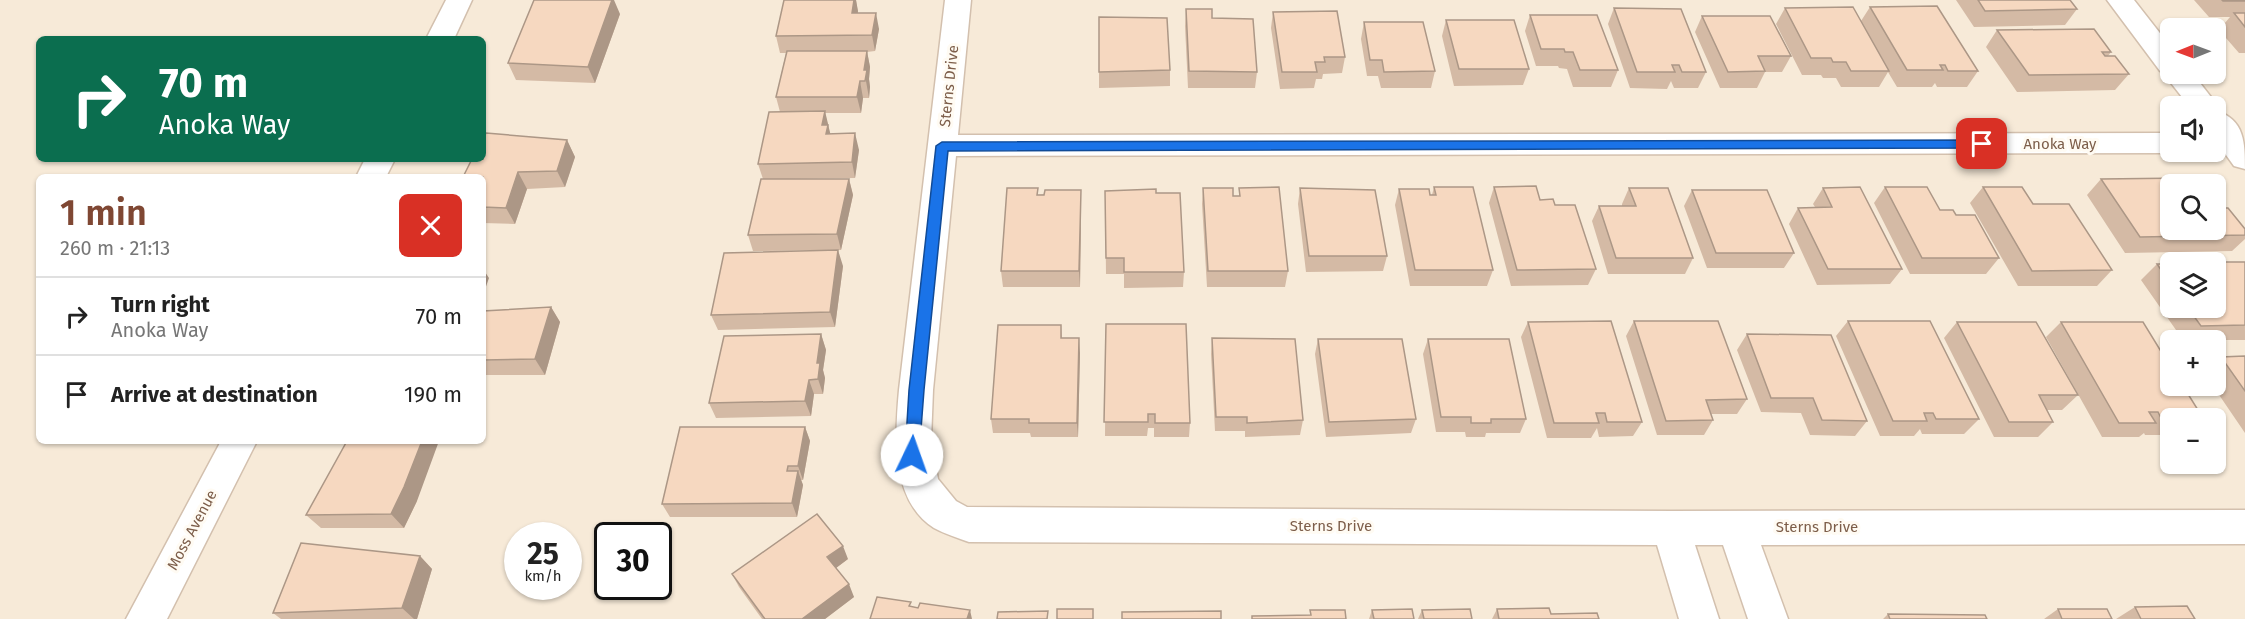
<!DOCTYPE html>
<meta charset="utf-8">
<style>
body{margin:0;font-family:"Fira Sans",sans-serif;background:#f6f6f6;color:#222;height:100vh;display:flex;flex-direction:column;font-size:22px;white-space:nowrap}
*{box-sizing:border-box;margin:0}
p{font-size:20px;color:#767676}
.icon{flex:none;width:33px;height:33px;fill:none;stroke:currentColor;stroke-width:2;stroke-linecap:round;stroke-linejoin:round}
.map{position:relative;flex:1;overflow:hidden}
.drawer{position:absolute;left:36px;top:174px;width:450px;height:270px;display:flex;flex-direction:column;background:#fff;border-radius:9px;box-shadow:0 2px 4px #0004}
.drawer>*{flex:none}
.hud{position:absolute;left:36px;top:36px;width:450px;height:126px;border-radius:9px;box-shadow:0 2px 4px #0004;background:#0b6e4f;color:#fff;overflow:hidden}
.needle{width:39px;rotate:269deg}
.tools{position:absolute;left:2160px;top:18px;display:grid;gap:12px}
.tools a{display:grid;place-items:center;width:66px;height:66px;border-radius:9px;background:#fff;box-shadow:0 2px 4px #0004;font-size:30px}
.speed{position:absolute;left:504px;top:522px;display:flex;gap:12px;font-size:30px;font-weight:700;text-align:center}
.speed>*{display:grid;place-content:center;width:78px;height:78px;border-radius:50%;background:#fff;box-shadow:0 2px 4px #0004;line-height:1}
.speed small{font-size:15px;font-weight:400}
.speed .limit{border:3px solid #111;border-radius:9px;background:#fff;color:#111}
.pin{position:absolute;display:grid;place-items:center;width:51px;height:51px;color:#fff;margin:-26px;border-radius:12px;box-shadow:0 3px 9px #0006}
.me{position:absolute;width:66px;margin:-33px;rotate:3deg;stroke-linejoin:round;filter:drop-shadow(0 0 4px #0008)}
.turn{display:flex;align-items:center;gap:21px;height:126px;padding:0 24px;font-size:27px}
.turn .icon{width:78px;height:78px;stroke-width:2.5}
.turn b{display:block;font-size:42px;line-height:51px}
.round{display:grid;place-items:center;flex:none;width:63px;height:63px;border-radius:9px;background:#f6f6f6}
.summary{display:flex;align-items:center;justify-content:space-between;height:102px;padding:0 24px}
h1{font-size:36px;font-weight:600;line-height:45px;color:#7f4733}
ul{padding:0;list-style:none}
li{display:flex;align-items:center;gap:18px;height:78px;padding:0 24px;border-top:2px solid #e0e0e0}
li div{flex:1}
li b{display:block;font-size:22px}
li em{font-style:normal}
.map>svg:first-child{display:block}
.residential{fill:#f7ead8;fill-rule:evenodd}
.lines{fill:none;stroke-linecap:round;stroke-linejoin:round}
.minor-casing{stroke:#d3c0ae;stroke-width:3}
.minor{fill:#fff;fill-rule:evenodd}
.wall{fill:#d4baa5}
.shaded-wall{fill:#ac9786}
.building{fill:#f6d8c0;stroke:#ac9786;stroke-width:1.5}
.route{fill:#1a73e8;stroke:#114b97;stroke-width:1.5}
.labels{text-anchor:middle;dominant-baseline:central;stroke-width:6;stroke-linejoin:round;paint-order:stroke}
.street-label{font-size:15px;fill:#7d5e4a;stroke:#fffbf3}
</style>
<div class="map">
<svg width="2245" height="619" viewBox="0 0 2245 619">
<rect width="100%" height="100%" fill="#fef7eb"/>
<path class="residential" d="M0,0h2245v619h-2245zM2170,28h46v46h-46zM39,39h444v120h-444zM2170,106h46v46h-46zM39,177h444v264h-444zM2170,184h46v46h-46zM2170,262h46v46h-46zM2170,340h46v46h-46zM2170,418h46v46h-46zM518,536h50v50h-50zM608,536h50v50h-50z"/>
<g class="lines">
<defs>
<path id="minor" d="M446,0h26l-18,39h-28z
M945,0h26l-13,135 1212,-2v19h7l-7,1 -1214,3 -23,234 -2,50 7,39 18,22 11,6 704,4 574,-1v34l-484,1 27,74h-40l-25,-74h-28l24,74h-40l-22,-74 -688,-3c-11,-4 -24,-8 -35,-14 -44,-28 -39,-94 -35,-138z
M2107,0h27l36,46v28h23l25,32 -2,5v-5h-27l-25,-32 1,-2 -5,-1z
M2216,111c29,8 29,33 29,58l-11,-3 -18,-25z
M365,159h30l-9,18h-30z
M221,441h36l-90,178h-41z"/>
</defs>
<use href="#minor" class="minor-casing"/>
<use href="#minor" class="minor"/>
</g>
<path class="wall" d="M784,0h72l2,13 21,16 -4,22 -8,1 3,15 -1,12 1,8 -1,11h-6l-2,15h-36l5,21 29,16 -4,28 -68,1h62l4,16 -12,55 -88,1 -5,-16 15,-56 -5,-15 22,-52 -4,-15 10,-44h-6l-4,-17z
M1956,0h114l7,9 -12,16 -91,2z
M2194,0h51v53h-6l-20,-23 11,-13h-21z
M1870,7l108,64 -11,16h-30l-2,-4 -3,4h-35l-9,-15 -9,15h-38l-5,-9h-13l-2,-3h-19l-26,-51 9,-16 76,13z
M1614,8l92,64 -8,16h-24l-3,-7 -4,8 -37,-1 -22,-64z
M1186,9l26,9 45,54 -2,16h-67l-3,-62z
M1273,12l72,45 -3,16 -19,1 -1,5h-6l-2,9 -34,1 -9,-61z
M620,14l-25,69 -79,-3 -8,-17z
M1530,15l88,55 -7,17h-38l-6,-18 -8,-1 -1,-2h-22l-11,-35z
M1702,16l89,40 -9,16h-17l-8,16h-37l-25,-56z
M1099,17l71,53v16l-71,2z
M1446,20l83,49 -6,16 -69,1 -12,-50z
M1364,22l71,49 -4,17h-50l-3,-12h-11l-6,-37z
M1997,30l114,22 -3,4 21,18 -14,16 -98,2 -31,-45z
M567,140l8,17 -10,30 -38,2 -12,35 -32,-1v-46z
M2101,179l69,5 75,45v10l-13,12 -107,2 -38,-58z
M1434,187l59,83 -6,16h-77l-15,-81 4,-16 33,6z
M1494,187l46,13 15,5 41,64 -8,16 -77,1 -22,-83z
M1885,187l55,23 59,48 -13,16h-76l-36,-71z
M1983,187l50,17 79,66 -15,16h-79l-48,-83z
M1203,188l30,8h6v-8l49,83 -3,16h-78l-5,-83z
M1300,188l87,68 -4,15 -77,1 -8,-68z
M1629,188l64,70 -8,16h-77l-16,-53 7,-15h23v-2z
M1823,188l79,81 -12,15 -73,1 -28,-61 9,-16 17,-1 -2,-3z
M1081,190v16l-1,81h-77l-2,-16 37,-76z
M1692,190l102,63 -10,15h-77l-23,-62z
M1105,191l79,81 -1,15 -59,1v-14h-18z
M2245,262v78h-62l-42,-60 16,-16h13v44h46z
M843,266l-8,61 -117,3 -7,-15z
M551,307l9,15 -15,53h-62v-64z
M1634,321l113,78 -10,15h-26l2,6 -9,15h-47l-31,-99z
M1848,321l131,98 -15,15h-42l-2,-5 -6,7h-34l-44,-100z
M1528,322l114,100 -9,14 -34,1 -2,-9 -6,10h-44l-26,-101z
M1957,322l121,73 -16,15h-16l7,12 -15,15h-44l-50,-99z
M2061,322l109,96v17h-25l-1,-2 -5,4h-37l-56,-100z
M1106,324l84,99 -1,14h-35v-9h-6l-1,8h-42z
M1061,325l1,13 18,15 -2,84h-47l-1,-4h-37l-2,-14z
M821,334l5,16 -3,20 2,8 -2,16h-9l-3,22 -95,2 -7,-15z
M1747,334l120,87 -12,15 -45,-1 -9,-22 -40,-1 -24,-62z
M1212,338l91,82 -3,15 -55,2v-6h-30l-4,-77z
M1318,339l98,80 -5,14 -85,4 -11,-83z
M1428,339l98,80 -6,14h-34l-1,4h-19l-1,-5h-29l-13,-78z
M2245,356v77l-32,-47h3v-24l5,-5z
M805,427l5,14 -7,39h-2l2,5 -6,32h-127l-8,-13z
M417,501l-13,27h-83l-15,-13z
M420,556l12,13 -15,50h-136l-8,-6z
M848,559l-12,9 18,29 -29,22h-63l-23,-32 -7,-13z
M2135,607l60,12h-79z
M1497,609l54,5 48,5h-107z
M2058,609l54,10h-68z
M1372,610l42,9h-45z
M1422,610l50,9h-54z
M1888,614l99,5h-104z"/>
<path class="shaded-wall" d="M612,0h2l6,14 -25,69 -7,-16z
M854,0h2l2,11 -3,19 -3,-17z
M876,13l3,16 -4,22 -3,-16z
M867,51l3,16 -1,12 1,8 -1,11 -5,-28z
M860,81l3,17 -2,15 -4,-16z
M825,111l7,30 -2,9 -8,-25z
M855,133l4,17 -4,28 -3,-16z
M567,140l8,17 -10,30 -8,-16z
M518,172l9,17 -12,35 -9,-16z
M849,179l4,16 -12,55 -4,-16z
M1081,190v16l-1,81 -1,-16z
M838,250l5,16 -8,61 -5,-15z
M483,269l6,9 -6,17z
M551,307l9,15 -15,53 -10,-16z
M821,334l5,16 -3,20 2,8 -2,16 -5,-15 -1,-16z
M1079,338l1,15 -2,84 -1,-14z
M809,380l5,14 -3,22 -6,-15z
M805,427l5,14 -7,39 -5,-14z
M422,441h17l-22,60 -13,27 -13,-14z
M798,471l5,14 -6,32 -5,-14z
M843,546l5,13 -16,12 -5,-14z
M420,556l12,13 -15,50h-3l-12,-11z
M849,584l5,13 -29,22h-23z
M970,610l2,9h-5z"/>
<path class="building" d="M534,0h78l-24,67 -80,-4z
M784,0h70l-2,13h24l-4,22 -96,1z
M1978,0h92l7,9 -92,2z
M2222,0h23v1h-22z
M1937,6l41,65h-30l-3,-6h-5l3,5h-36l-37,-63z
M1853,7l36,64h-38l-5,-9h-13l-2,-4h-20l-26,-50z
M1614,8l67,1 25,63h-24l-3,-7h-7l3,7h-38z
M1186,9h26v9l41,1 4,53 -68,-1z
M1337,11l8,46h-21l1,5h-10l2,10h-35l-9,-60z
M2234,13h11v14z
M1530,15h67l21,55h-38l-7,-18h-8l-1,-3h-23z
M1702,16h68l21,40h-33l7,15 -37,1z
M1099,17l68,1 3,52 -71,2z
M1446,20h68l15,49h-70z
M1364,22h59l12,49 -51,1 -2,-12h-12z
M2094,29l17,23h-9l3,4h10l14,18 -100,1 -32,-45z
M787,51h80l-3,19h3l-2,11h-5l-3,16h-81z
M825,111l-3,14h6l-2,9 29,-1 -3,29 -94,2 11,-52z
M486,133l81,7 -10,31 -39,1 -12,36 -23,-1v-30h-20l9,-18h11v-20z
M2186,178l5,6h-21v46h46v-22h12l17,21v6l-105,2 -39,-58z
M761,179h88l-12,55 -89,1z
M1536,186l4,14 13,-1 2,6h20l21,64 -79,1 -23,-83z
M1279,187l9,84h-80l-5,-83h30v8h7l-1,-8z
M1434,187h39l20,83h-78l-16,-81h30l1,6h6z
M1860,187l42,82h-74l-30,-61 34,-1 -9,-19z
M1885,187h42l13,23h13l3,5h19l24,43h-77z
M1983,187h39l11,17h36l43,66 -80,1z
M1007,188h31l-1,7h7l1,-5h36l-2,81h-78z
M1300,188l75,2 12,66h-78z
M1629,188h39l25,70h-77l-17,-52h37z
M1156,189v4h24l4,79h-60v-14h-18l-1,-67z
M1692,190h75l27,63h-78z
M838,250l-8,62 -119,3 13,-62z
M2213,262h32v63l-44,1 -13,-18h28v-46z
M2157,264h13v19z
M551,307l-16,52 -52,1v-49z
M1611,321l31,101h-35l-2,-9h-9l3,10h-45l-26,-101z
M1634,321h84l29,78 -41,1 7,20 -47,1z
M1848,321h82l49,98h-43l-3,-6h-9l3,8h-34z
M1957,322h79l42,73h-39l14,27h-44z
M2061,322h82l27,44v20h13l20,32h-33v3l-8,-1 -4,-8h-9l7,11h-37z
M1106,324h80l4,99h-35v-9h-7v8h-44z
M998,325h63v13h18l-2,85h-48v-4h-38z
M821,334l-4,29h3l-2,16 -9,1 -4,21 -96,2 15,-67z
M1747,334l84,1 36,86 -45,-1 -9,-22h-42z
M1212,338l83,1 8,81 -56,3v-6h-31z
M1318,339h84l14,80 -87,3z
M1428,339h81l17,80h-35v4h-20v-6h-30z
M2245,356v35l-24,-34z
M680,427h125l-7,39h-10l-1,5h11l-6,32 -130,1z
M347,441h75l-18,46 -13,27 -85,1z
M817,514l26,32 -16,11 22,27 -47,35h-37l-33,-45z
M301,543l119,13 -18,52 -129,5z
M877,597l34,5 -2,4 9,2 2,-5 50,7 -3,9h-97z
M2187,606l8,13h-54l-6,-12z
M1549,608l2,6 46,-1 2,6h-100l-2,-10z
M1057,609h36v10h-36z
M1412,609l2,10h-40l-2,-9z
M1470,609l2,10h-48l-2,-9z
M2058,609h49l5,10h-50z
M1310,610h35l1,9h-94v-3l59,-1z
M1048,611l-1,8h-50l1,-7z
M1221,611v8h-99v-7z
M1888,614l97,1 2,4h-97z"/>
<path class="route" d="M1982,140l6,4 -6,4 -1034,3 -24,239 -5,65 -2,4 -5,2 -5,-2 -2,-4 4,-65 27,-244 6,-4z"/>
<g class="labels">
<g class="street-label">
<text transform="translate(949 86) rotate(-84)">Sterns Drive</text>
<text x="2060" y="144">Anoka Way</text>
<text x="1331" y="526">Sterns Drive</text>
<text x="1817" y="527">Sterns Drive</text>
<text transform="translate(192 530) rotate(-62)">Moss Avenue</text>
</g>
</g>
</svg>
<div class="tools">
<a><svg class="needle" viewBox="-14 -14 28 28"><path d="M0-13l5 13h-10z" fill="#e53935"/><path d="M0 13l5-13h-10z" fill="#767676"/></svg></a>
<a><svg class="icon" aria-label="sound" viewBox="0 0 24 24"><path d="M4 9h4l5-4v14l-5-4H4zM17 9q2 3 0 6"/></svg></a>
<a><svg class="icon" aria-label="search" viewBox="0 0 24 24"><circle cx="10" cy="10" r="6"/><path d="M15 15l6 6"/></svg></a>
<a><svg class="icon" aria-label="layers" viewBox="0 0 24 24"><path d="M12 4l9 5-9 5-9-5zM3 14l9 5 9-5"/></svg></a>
<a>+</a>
<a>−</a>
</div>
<div class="speed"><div>25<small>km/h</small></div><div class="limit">30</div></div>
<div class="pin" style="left:1982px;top:144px;background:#d93025"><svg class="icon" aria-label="arrive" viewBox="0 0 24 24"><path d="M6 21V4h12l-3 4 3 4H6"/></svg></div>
<svg class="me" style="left:912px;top:455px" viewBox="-20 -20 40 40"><circle r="19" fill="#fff"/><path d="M0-13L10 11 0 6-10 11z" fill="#1a73e8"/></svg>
<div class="hud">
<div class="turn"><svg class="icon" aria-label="right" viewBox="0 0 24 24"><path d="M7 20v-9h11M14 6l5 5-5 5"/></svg><div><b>70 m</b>Anoka Way</div></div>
</div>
<section class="drawer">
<div class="summary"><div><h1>1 min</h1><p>260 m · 21:13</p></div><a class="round" style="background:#d93025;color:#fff"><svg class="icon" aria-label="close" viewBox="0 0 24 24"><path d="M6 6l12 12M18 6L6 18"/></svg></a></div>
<ul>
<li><svg class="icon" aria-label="right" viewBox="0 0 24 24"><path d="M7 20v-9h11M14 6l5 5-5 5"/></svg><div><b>Turn right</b><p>Anoka Way</p></div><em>70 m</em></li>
<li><svg class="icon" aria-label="arrive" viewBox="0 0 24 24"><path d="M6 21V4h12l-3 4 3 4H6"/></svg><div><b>Arrive at destination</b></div><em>190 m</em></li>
</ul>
</section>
</div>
